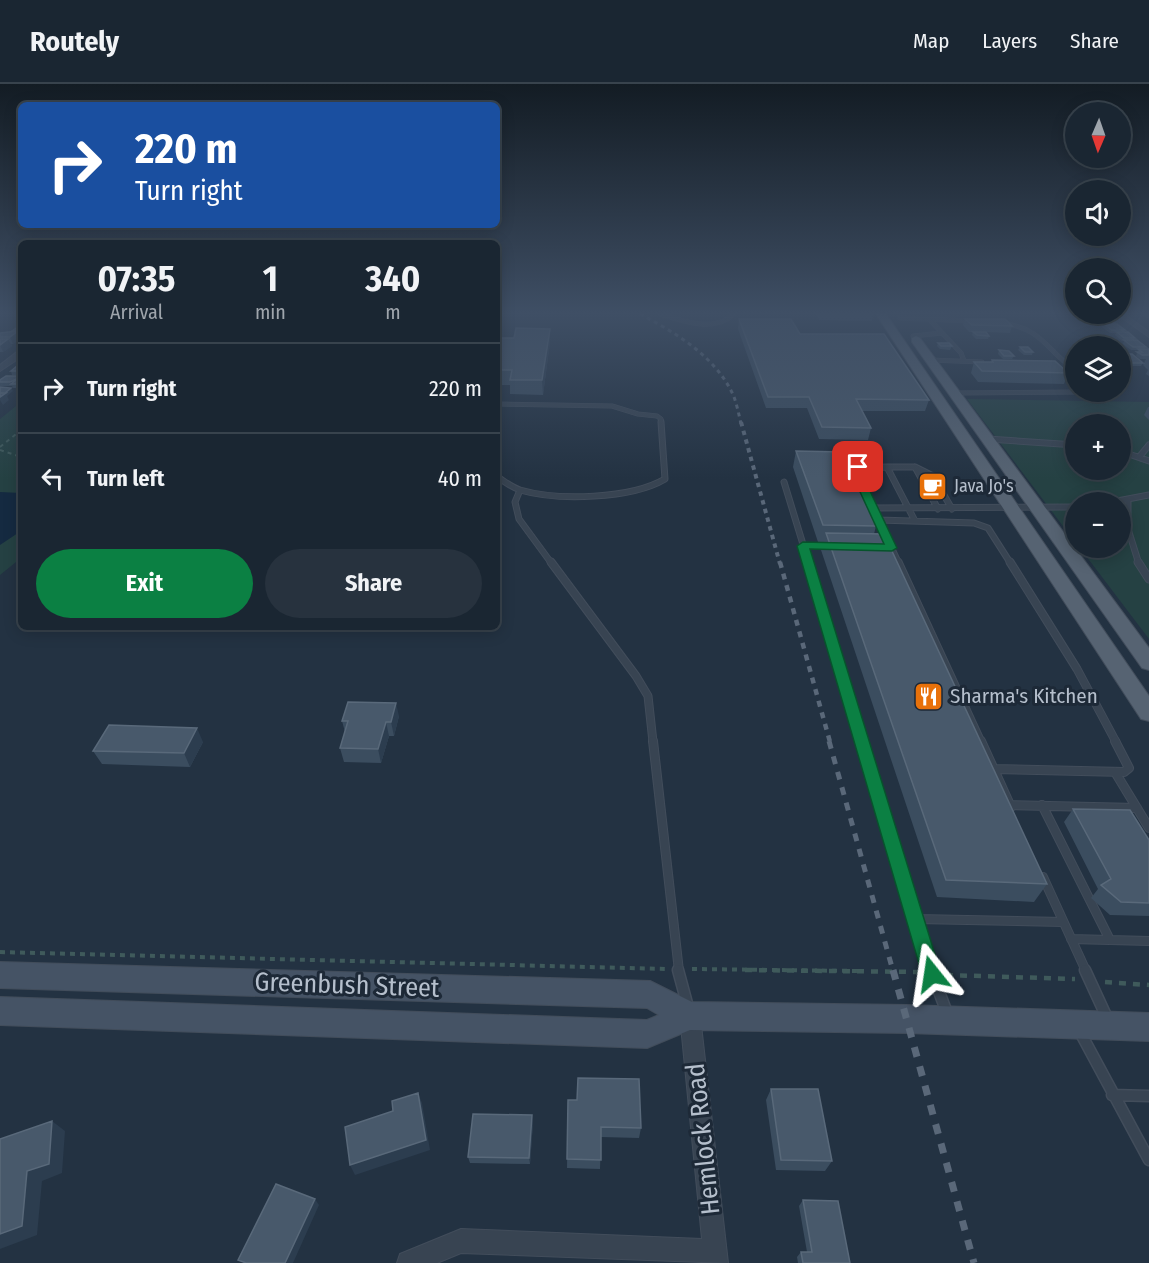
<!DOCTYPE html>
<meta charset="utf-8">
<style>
body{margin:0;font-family:"Fira Sans Condensed",sans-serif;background:#27323e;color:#f1f3f6;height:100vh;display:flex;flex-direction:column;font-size:22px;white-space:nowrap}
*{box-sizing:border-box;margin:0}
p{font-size:20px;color:#9fa5ac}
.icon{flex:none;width:33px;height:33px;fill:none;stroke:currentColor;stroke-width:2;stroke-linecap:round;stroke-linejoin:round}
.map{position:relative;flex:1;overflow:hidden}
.sheet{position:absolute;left:18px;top:156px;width:482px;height:390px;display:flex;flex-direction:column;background:#1a2632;border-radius:9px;box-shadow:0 3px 15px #0003,0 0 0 2px #38434d}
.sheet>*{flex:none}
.top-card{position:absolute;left:18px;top:18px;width:482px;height:126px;border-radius:9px;box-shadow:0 3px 15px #0003,0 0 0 2px #38434d;background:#1a4fa0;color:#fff;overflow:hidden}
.needle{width:39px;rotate:182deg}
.controls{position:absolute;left:1065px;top:18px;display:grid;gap:12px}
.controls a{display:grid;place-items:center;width:66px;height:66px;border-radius:50%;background:#1a2632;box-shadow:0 3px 15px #0003,0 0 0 2px #38434d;font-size:30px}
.pin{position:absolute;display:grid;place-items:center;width:51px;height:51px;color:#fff;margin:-26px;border-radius:12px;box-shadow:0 3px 9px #0006}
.me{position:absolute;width:66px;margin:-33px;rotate:345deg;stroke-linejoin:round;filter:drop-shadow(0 0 4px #0008)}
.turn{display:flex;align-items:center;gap:21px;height:126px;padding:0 18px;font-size:27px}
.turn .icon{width:78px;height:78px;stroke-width:2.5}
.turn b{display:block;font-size:42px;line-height:51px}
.eta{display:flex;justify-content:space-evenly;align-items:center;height:102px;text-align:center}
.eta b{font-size:36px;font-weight:700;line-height:42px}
.cta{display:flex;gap:12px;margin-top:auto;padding:12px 18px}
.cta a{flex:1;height:69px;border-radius:36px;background:#0b8043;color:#fff;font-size:24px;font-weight:700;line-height:69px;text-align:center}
.cta a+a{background:#27323e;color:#f1f3f6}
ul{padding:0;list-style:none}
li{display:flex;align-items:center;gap:18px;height:90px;padding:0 18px;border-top:2px solid #38434d}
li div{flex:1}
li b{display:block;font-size:22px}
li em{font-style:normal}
header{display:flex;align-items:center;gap:36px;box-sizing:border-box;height:84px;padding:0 30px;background:#1a2632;border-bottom:2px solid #38434d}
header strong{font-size:28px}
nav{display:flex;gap:33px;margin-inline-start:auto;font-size:21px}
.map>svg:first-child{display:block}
.green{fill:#254143;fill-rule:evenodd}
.water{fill:#152a41}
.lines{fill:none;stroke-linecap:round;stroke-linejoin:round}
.lane-far4-casing{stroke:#424d5b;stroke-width:5}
.lane-far3-casing{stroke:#424d5b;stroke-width:7}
.lane-far2-casing{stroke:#424d5b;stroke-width:9}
.lane-far1-casing{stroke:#424d5b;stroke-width:10}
.lane-casing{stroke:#424d5b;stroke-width:13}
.street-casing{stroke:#424d5b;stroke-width:2}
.secondary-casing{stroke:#424d5b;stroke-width:2}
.primary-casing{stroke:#424d5b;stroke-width:2}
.path-far2{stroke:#3f5a5b;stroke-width:2;stroke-dasharray:4 4;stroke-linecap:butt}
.path-far1{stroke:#3f5a5b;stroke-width:4;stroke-dasharray:5 5;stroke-linecap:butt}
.path{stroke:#3f5a5b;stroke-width:4.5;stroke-dasharray:7 7;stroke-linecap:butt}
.lane-far4{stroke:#384452;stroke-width:4}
.lane-far3{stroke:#384452;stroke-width:5}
.lane-far2{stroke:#384452;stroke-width:7}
.lane-far1{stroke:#384452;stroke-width:8}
.lane{stroke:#384452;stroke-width:10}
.street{fill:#384452;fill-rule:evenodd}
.secondary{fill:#455365;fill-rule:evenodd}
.primary{fill:#566372;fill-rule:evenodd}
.rail-far4{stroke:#5a6879;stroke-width:3;stroke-dasharray:4 4;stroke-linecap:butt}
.rail-far3{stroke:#5a6879;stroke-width:4;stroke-dasharray:4.5 4.5;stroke-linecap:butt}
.rail-far2{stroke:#5a6879;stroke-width:4.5;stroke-dasharray:6 6;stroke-linecap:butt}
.rail-far1{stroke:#5a6879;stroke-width:5;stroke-dasharray:8 8;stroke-linecap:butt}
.rail{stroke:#5a6879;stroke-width:7;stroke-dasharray:10 10;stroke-linecap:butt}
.wall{fill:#3b4d5f}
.shaded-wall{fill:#2c3d4f}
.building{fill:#48596b;stroke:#59697a;stroke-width:1.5}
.route{fill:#0b8043;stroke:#07532c;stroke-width:1.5}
.labels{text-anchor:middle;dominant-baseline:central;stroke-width:6;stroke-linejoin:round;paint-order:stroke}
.far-poi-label{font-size:18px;fill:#b5bfcc;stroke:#1d2937;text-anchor:start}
.poi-label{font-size:21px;fill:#b5bfcc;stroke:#1d2937;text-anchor:start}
.near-street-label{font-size:26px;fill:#b5bfcc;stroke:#1d2937}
</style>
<header>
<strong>Routely</strong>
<nav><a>Map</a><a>Layers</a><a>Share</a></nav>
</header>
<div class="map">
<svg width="1149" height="1179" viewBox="0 0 1149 1179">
<rect width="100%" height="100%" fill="#233242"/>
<path class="green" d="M967,315l182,3v237l-69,-91h40v-46h-44l-1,40zM1076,340h44v46h-44z
M21,318v156l-21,17v-156z"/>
<path class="water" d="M0,408l21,1v38l-21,14z"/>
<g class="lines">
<defs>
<path id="lane-far4" d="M660,230c23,7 54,19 74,0
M900,234l71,3
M930,236l31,33 3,8
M1003,239c40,6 43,27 73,48
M913,252l29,-3
M930,276l52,2
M954,309l125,-1
M496,320l116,2 26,8 19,2 4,3v5"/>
<path id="lane-far3" d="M988,355l88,6
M1120,367l29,10
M1140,372l9,-11
M887,383h28l23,42
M915,383l18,9 19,33
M496,392c8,5 15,11 24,14 38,11 111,9 145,-11l-4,-57
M784,398l25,82
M520,406l-5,12 4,17 33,45
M1128,416v29
M1112,418l37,-7
M873,424l-17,-40 31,-1 28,54
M879,436l95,3 14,5 23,36
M1120,440l8,5 11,35
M803,462h26
M899,480l-26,-56 203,-1"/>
<path id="lane-far2" d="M551,478l85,114 12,20 5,46
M808,478l54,180
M898,478l83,180
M1010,478l67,107 39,73
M1138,478l11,17"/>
<path id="lane-far1" d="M653,657l26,230
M862,657l69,230
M981,657l30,66
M993,685l131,3 5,-4 -14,-27
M1115,688l34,56
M1010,721l127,3
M1042,721l68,135
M1043,793l43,94
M917,835l146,3
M1071,855l78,2"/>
<path id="lane" d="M678,886l10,37
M931,886l16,43
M1085,886l23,50
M1080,948l69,128
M1112,1011l37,1"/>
<path id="street" d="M1117,230h7l25,18v5z
M18,267h3v6l-21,14v-6z
M690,922l7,3 3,7 28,247 -267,-10 -24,10h-40l3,-9 61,-25 241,10 -22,-223 3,-7z"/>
<path id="secondary" d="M0,878l650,19 42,21 215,3 242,8v28l-242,-8 -217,-3 -43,18 -647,-23v-28l647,23 12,-5 -12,-7 -647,-20z"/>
<path id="primary" d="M876,230h10l263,382v25l-8,-2z
M916,252l4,2 229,310v22l-7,-2 -230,-326v-4z"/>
</defs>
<use href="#lane-far4" class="lane-far4-casing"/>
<use href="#lane-far3" class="lane-far3-casing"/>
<use href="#lane-far2" class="lane-far2-casing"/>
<use href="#lane-far1" class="lane-far1-casing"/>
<use href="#lane" class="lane-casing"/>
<use href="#street" class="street-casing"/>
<use href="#secondary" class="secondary-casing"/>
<use href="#primary" class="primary-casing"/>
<path class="path-far2" d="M0,363l21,-17
M0,366l21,7"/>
<path class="path-far1" d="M0,868l667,17
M692,885l166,2"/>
<path class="path" d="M745,886l174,2
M946,891l129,4
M1105,898l44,3"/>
<use href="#lane-far4" class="lane-far4"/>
<use href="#lane-far3" class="lane-far3"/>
<use href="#lane-far2" class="lane-far2"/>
<use href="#lane-far1" class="lane-far1"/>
<use href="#lane" class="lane"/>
<use href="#street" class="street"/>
<use href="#secondary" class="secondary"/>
<use href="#primary" class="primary"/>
<path class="rail-far4" d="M640,230c36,19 77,43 94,83 3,8 5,18 7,27"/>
<path class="rail-far3" d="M741,338l39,142"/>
<path class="rail-far2" d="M780,478l50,180"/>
<path class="rail-far1" d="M829,657l64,230"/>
<path class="rail" d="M893,886l81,293"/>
</g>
<path class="wall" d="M816,230h57l-1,7 -53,-1z
M1081,230h23l-1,2 11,6 -1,2 12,6 -1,2 11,6 -1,2 12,7 -1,2h4v27l-3,-2 2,-4 -5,-5 3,-6h-6l-4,-3 2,-6h-7l-8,-6 1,-3h-2l-7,-6 1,-2h-6l-8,-6 1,-2 -1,1h-10l-4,-3 1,-3h6l-1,-2h-4z
M1144,230h5v5l-6,-4z
M739,235l61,15 129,66 -4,11h-63l9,17 -3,12 -49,-1 -12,-31h-41l-28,-79z
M965,235l47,7 -2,7 -24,-1 3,4 -1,3h-12l-4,-4 1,-3h-4l-6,-7z
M21,243v8h-1l1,3 -8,6h-2l1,2 -9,6h-3v-19l12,-2z
M496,254l54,4 -7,53 -33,-1v-9h-14z
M938,259l14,3 -2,4 -10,-1 -3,-3z
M1020,263l13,5 -1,3h-8l-6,-5z
M999,266l15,6 -2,3h-9l-5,-5z
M1123,270l20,9 -2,3h-10l-10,-8z
M992,276l76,13 -4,11 -86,-2 -7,-9 3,-11h17z
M21,282v9h-9l-1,-4z
M21,292v12h-8l-1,-2h-12v-6z
M1148,323h1v13l-5,-5z
M796,367l80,75 -2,8 173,350 -13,18 -97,-5 -116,-347 2,-8h-5l-25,-75z
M927,394l15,8 -2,5 -9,-1 -5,-8z
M399,632l-5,20h-5l-8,27 -37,-1 -4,-14 5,-16 -3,-11z
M203,658l-13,25 -88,-3 -9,-13z
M1073,725l76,31v76l-39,-1 -19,-17 7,-9 -34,-67z
M771,1005l61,72 -7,10 -49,-1 -10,-70z
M568,1016l73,28 -2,10 -38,-1 -1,32 -33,-1z
M533,1038l-3,42 -60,-1 -2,-6z
M803,1116l47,63h-52l-1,-6 4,-5h6l-8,-46z"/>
<path class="shaded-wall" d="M550,245v13l-7,53 -1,-15z
M18,247l3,7 -8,6 -3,-7z
M8,255l4,7 -9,6 -3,-7z
M21,293v4l-10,3 1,2 -2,-4z
M11,304l2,3 -6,5 2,4 -6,5 -3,-5v-3z
M499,318v8l-3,12v-10z
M396,619l3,13 -5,20 -3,-14z
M386,638l3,14 -8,27 -3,-14z
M197,644l6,14 -13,25 -6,-14z
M418,1009l4,10 8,47 -75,25 -5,-10z
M532,1031l1,7 -3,42 -1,-6z
M52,1037l13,10 -3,42 -20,8 -5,54 -37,14v-15l27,-63z
M315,1115l4,6 -26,58h-8z"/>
<path class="building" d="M1095,232h12l7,6h-11z
M739,235h52l9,15h84l45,66 -73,-1 15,29 -49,-1 -13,-30h-41z
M965,235h40l7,7 -40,-1z
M1089,236h10l5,3h-10z
M1104,240h13l8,6h-13z
M18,243h3v5h-2l-1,-1h-6z
M516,244l34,1 -8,51h-32l2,-10h-16v-32h18z
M18,247l-8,6h-10v-4z
M973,248h13l3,4 -12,-1z
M1117,248h11l7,6h-11z
M0,255h8l-8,6z
M1124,256h13l9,7h-13z
M938,259h11l3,3h-11z
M1020,263h8l5,5h-8z
M1138,265h11v6h-7l-5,-3h5z
M999,266l10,1 5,5h-10z
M1123,270h9l11,9h-11z
M992,276l63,1 13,12 -86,-2 -8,-9h19z
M17,282h4v5h-10z
M6,292h15v1l-11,5h-10v-2z
M16,296l5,1v3h-10z
M0,303l11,1 -6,5h-5z
M0,309h6l-6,4z
M796,367l47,1 33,74 -53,-1z
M927,394h10l5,8h-10z
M826,449l58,1 163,350 -101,-4z
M348,618l48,1 -5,19h-5l-8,27 -38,-1 8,-27h-6z
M109,641l88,3 -13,25 -91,-2z
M1073,725l57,1 19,30v63l-28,-1 -20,-17 10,-6z
M578,994l61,1 2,49 -40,-1v33l-34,-1 1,-59h9z
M771,1005h47l14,72 -51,-1z
M418,1009l8,47 -76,25 -5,-38 48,-16 -1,-10z
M473,1030l59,1 -3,43 -61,-1z
M52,1037l-3,43 -22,7 -5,55 -22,8v-95z
M276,1100l39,15 -30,64h-39l-8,-3z
M803,1116l35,1 12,62h-47l-2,-11h11z"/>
<linearGradient id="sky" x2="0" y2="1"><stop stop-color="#131c24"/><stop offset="0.58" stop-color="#3f4f65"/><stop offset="1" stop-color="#3f4f65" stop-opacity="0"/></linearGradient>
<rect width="1149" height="395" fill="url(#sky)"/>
<path class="route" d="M858,380l5,3 -3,3 37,78 -5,3 -82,-2 131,425 -3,6 -6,3 -7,-3 -3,-6 -125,-428 6,-4 81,2 -34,-74z"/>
<defs>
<symbol id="cafe-square" viewBox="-11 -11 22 22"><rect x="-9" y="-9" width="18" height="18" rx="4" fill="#e8710a" stroke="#1d2937"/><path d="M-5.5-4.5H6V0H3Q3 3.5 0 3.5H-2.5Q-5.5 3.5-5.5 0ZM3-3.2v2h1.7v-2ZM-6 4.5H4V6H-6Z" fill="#fff"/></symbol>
<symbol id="restaurant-square" viewBox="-11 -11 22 22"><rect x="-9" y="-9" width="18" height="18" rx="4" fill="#e8710a" stroke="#1d2937"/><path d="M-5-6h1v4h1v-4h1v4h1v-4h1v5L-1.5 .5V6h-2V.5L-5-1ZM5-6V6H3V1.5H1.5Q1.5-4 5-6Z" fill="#fff"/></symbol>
</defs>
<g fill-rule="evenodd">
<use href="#cafe-square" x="916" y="386" width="33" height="33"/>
<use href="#restaurant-square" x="912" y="596" width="33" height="33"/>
</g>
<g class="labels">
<g class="far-poi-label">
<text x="954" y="402">Java Jo's</text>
</g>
<g class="poi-label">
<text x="950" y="612">Sharma's Kitchen</text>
</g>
<g class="near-street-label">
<text transform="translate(347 901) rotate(2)">Greenbush Street</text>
<text transform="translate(703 1055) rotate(-96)">Hemlock Road</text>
</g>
</g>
</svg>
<div class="controls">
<a><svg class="needle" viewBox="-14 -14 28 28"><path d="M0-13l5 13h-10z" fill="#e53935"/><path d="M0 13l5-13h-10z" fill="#9fa5ac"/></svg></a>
<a><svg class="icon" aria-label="sound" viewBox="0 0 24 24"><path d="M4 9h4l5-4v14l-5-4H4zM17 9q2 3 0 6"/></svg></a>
<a><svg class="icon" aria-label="search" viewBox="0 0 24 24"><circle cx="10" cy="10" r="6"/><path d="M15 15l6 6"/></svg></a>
<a><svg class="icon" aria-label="layers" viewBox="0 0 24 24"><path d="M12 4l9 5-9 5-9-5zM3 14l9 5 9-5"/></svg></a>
<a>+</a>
<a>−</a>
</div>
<div class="pin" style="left:858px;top:383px;background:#d93025"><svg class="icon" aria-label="arrive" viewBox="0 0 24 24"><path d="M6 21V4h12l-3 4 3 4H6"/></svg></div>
<svg class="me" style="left:932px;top:890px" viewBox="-20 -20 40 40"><path d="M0-17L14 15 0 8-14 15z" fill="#0b8043" stroke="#fff" stroke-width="4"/></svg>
<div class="top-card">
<div class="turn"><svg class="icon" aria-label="right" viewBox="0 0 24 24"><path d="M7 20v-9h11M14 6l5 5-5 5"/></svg><div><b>220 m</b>Turn right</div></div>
</div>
<section class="sheet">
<div class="eta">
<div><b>07:35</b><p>Arrival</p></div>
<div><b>1</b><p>min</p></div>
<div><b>340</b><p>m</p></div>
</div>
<ul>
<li><svg class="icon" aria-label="right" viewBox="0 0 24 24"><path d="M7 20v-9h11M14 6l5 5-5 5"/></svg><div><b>Turn right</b></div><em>220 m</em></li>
<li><svg class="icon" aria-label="left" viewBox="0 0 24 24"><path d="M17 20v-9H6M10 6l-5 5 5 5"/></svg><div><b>Turn left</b></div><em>40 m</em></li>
</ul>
<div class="cta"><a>Exit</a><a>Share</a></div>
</section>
</div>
